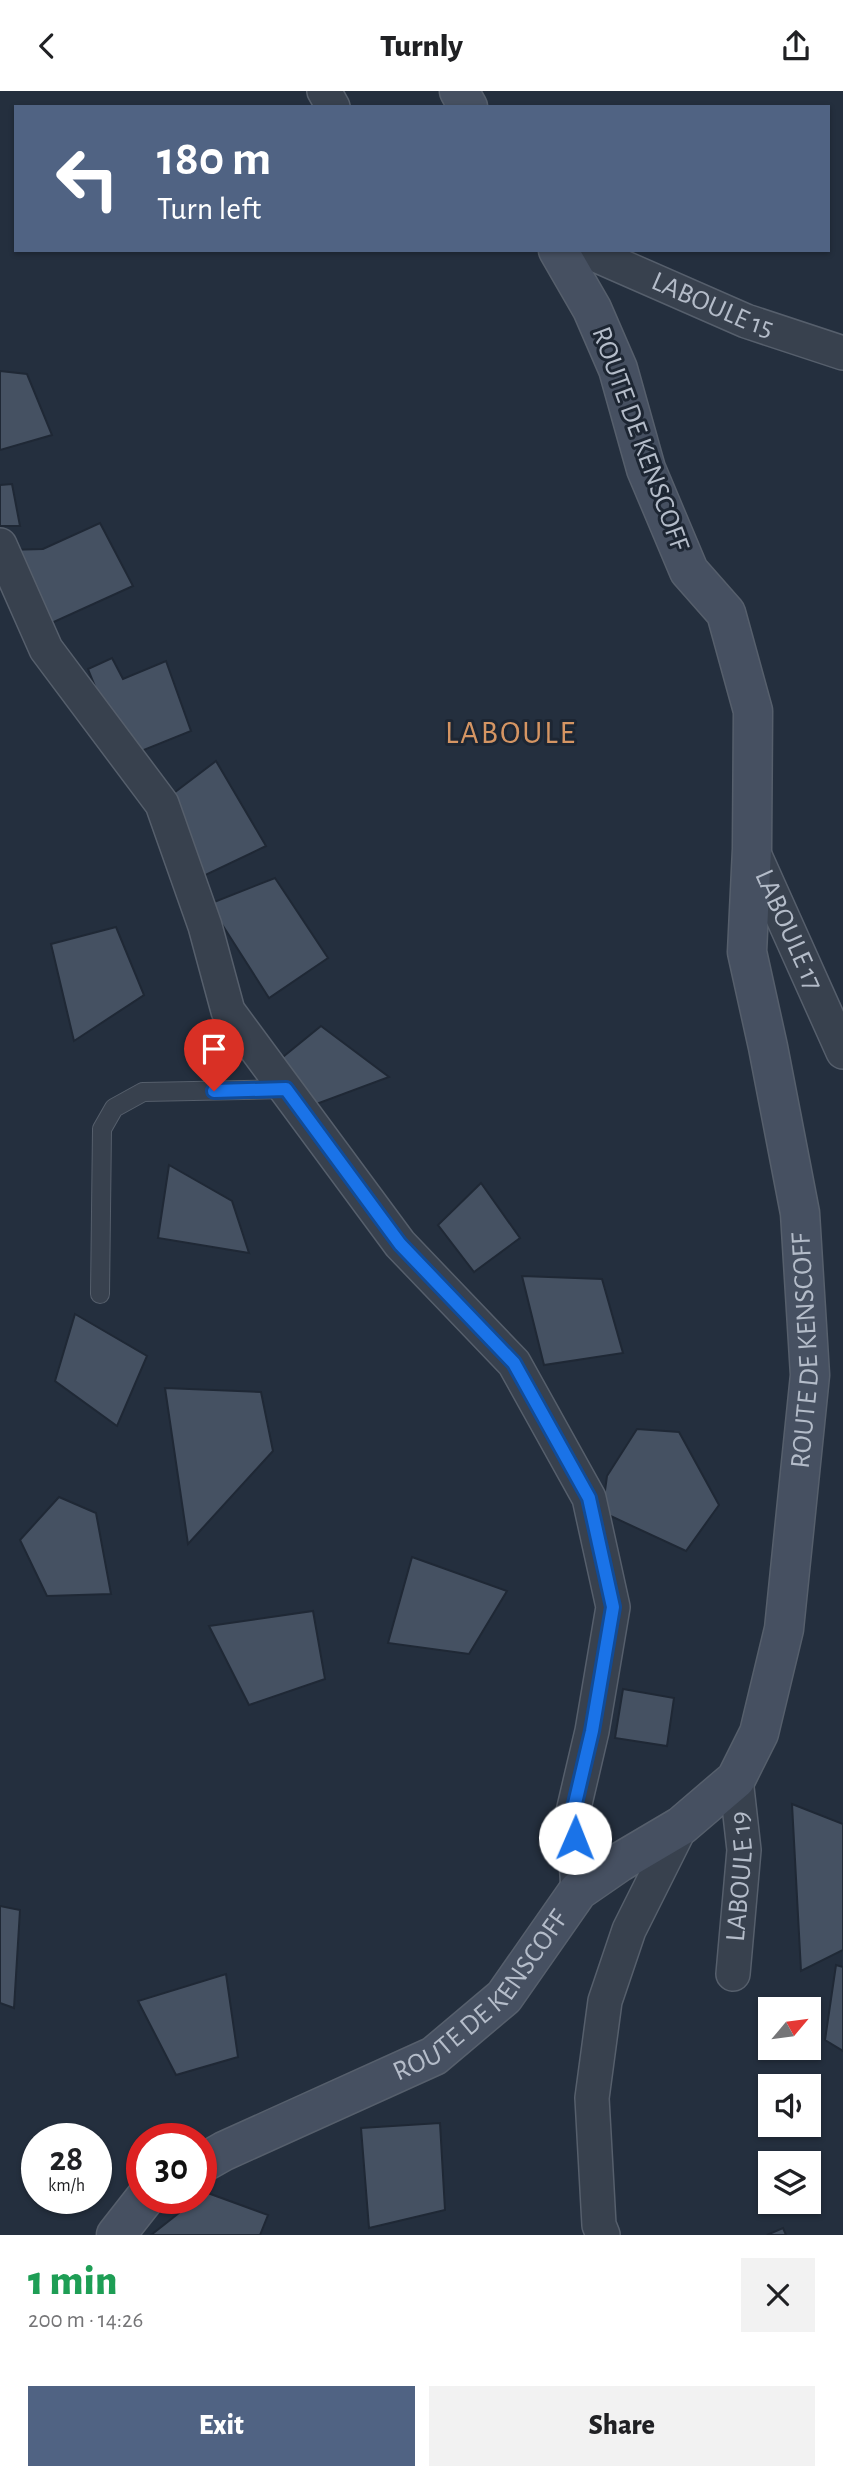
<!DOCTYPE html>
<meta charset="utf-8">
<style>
body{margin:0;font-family:"Alegreya Sans",sans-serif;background:#f2f2f2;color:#202124;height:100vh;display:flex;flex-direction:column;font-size:26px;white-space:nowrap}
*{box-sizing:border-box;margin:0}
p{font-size:23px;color:#757577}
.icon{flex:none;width:38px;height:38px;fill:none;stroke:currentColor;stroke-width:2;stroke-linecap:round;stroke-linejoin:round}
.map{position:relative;height:2144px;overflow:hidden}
.sheet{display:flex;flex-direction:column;background:#fff;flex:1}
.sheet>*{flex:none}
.guide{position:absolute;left:14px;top:14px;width:816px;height:147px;border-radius:0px;box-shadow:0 2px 5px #0004;background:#506383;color:#fff;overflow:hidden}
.needle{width:46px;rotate:61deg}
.controls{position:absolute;left:758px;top:1906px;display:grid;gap:14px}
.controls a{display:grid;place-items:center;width:63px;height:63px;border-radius:0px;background:#fff;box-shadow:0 2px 5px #0004;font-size:35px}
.speed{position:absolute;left:21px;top:2032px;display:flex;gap:14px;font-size:35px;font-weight:700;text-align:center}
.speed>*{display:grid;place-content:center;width:91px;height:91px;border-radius:50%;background:#fff;box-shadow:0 2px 5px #0004;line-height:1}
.speed small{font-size:18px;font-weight:400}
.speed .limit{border:10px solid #d22;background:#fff;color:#111}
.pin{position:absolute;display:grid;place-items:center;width:60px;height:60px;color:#fff;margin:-72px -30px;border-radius:50% 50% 50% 0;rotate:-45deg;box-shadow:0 0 7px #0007}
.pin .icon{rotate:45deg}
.me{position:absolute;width:77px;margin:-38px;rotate:1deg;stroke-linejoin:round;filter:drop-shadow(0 0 5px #0008)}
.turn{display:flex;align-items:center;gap:24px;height:147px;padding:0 28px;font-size:32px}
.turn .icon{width:91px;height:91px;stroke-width:2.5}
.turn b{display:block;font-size:49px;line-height:60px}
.round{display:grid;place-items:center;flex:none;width:74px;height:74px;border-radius:0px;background:#f2f2f2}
.overview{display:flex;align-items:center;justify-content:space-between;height:119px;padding:0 28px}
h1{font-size:42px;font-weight:800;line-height:52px;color:#1e9e55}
.cta{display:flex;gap:14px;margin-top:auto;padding:14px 28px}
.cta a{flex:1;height:80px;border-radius:0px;background:#506383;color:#fff;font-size:28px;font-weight:800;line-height:80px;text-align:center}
.cta a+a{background:#f2f2f2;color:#202124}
header{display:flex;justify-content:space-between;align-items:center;height:91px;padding:0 28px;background:#fff;font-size:32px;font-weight:800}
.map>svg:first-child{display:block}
.building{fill:#455162;stroke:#1f2835;stroke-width:2}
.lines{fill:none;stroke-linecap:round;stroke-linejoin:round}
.lane-casing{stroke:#565f6c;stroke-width:20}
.street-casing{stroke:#565f6c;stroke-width:36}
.secondary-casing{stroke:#565f6c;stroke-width:41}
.lane{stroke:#38414e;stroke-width:18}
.street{stroke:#38414e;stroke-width:33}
.secondary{stroke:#465061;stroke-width:38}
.route-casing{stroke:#114b97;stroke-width:18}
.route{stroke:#1a73e8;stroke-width:12}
.labels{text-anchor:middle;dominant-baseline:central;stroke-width:6;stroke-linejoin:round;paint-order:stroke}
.street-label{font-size:28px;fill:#b4bcc9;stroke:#1d2633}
.quarter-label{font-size:32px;letter-spacing:2px;fill:#d59563;stroke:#1d2633}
</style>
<header><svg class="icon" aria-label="back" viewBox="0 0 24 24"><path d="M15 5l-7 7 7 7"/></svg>Turnly<svg class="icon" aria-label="share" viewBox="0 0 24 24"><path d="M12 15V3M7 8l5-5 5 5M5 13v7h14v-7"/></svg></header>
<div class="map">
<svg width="843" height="2144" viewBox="0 0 843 2144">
<rect width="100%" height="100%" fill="#242f3e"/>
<path class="building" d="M0,280l27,3 25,61 -52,15z
M12,393l8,42h-20v-41z
M100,432l33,63 -88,40 -39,-76 37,-1z
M112,567l11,21 43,-18 25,70 -67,27 -36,-89z
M216,670l50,85 -71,34 -37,-75z
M275,787l53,80 -59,40 -60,-94z
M116,836l28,68 -70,46 -23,-97z
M321,935l68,51 -86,32 -25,-48z
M169,1074l63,36 17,52 -91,-15z
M481,1092l39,55 -46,34 -36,-47z
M522,1185l80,3 21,74 -79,12z
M75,1223l72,42 -30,70 -62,-45z
M165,1297l96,4 12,59 -85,93z
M637,1338l42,3 40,73 -33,46 -84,-39 5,-36z
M59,1406l37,16 15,81 -64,2 -27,-56z
M412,1466l95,34 -38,63 -81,-11z
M313,1520l12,68 -76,26 -40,-79z
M623,1598l51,9 -7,48 -52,-8z
M792,1713l51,20v126l-42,21z
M0,1815l20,4 -6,98 -14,-5z
M836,1874l7,2v84l-18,-11z
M226,1883l12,83 -62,18 -38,-74z
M440,2032l5,87 -76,18 -8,-100z
M205,2101l63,23 -8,20h-109l47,-37h3z
M783,2137l3,7h-19z"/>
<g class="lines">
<defs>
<path id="lane" d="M100,1203l2,-165 12,-21 29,-16 143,-3"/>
<g id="street">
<path d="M324,0l9,16"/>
<path id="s1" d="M584,159l162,71 97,32"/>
<path d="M0,454l46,104 116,155 43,122 23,85 172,233 114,119 75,135 24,109 -21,124 -19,81 5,79"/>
<path id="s2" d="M752,758l91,203"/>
<path id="s3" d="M733,1883l11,-124 -8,-71"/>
<path d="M603,2144l-4,-10 -7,-127 13,-97 24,-71 52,-104"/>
</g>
<g id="secondary">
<path d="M459,0l9,16"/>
<path id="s4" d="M201,2073l23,-13 210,-95 70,-59 74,-106 42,-29 61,-36 55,-47 23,-46 25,-104 26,-254 -10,-162 -32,-166 -21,-95 5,-103 1,-138 -27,-98 -37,-42 -43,-102 -28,-100 -26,-60 -34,-59"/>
<path d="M116,2144l29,-37"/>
</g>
</defs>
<use href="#lane" class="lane-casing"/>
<use href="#street" class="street-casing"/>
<use href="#secondary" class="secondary-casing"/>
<use href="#lane" class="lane"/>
<use href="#street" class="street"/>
<use href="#secondary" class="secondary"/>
</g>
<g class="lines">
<defs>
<path id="route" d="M214,1000l72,-2 114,155 114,119 75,135 24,109 -21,124 -19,81 2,26"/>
</defs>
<use href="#route" class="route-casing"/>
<use href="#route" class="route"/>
</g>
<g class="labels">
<g class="street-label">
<text stroke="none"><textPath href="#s1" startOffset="140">LABOULE 15</textPath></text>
<text transform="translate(640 348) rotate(70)">ROUTE DE KENSCOFF</text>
<text stroke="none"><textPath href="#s2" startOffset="89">LABOULE 17</textPath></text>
<text stroke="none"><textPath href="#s4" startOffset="1110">ROUTE DE KENSCOFF</textPath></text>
<text stroke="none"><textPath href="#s3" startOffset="98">LABOULE 19</textPath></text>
<text stroke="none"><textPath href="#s4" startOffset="332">ROUTE DE KENSCOFF</textPath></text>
</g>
<g class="quarter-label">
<text x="511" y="642">LABOULE</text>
</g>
</g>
</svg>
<div class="controls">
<a><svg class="needle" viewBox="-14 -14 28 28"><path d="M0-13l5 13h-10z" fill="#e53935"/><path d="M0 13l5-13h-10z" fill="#757577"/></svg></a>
<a><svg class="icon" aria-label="sound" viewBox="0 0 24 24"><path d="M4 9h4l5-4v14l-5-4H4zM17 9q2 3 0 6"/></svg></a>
<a><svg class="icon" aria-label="layers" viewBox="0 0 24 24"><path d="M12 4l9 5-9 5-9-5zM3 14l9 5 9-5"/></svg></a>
</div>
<div class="speed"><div>28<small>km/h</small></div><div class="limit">30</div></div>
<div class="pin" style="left:214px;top:1000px;background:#d93025"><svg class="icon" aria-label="arrive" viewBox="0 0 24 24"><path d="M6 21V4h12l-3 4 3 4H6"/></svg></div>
<svg class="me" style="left:575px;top:1747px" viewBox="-20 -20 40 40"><circle r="19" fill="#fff"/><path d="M0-13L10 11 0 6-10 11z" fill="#1a73e8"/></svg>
<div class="guide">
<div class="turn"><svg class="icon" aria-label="left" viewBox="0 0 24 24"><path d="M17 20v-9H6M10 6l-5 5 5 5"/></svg><div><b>180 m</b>Turn left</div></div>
</div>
</div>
<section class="sheet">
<div class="overview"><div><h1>1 min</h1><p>200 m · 14:26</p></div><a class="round"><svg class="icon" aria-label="close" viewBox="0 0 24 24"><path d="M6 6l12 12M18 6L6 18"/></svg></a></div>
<div class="cta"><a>Exit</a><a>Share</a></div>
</section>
